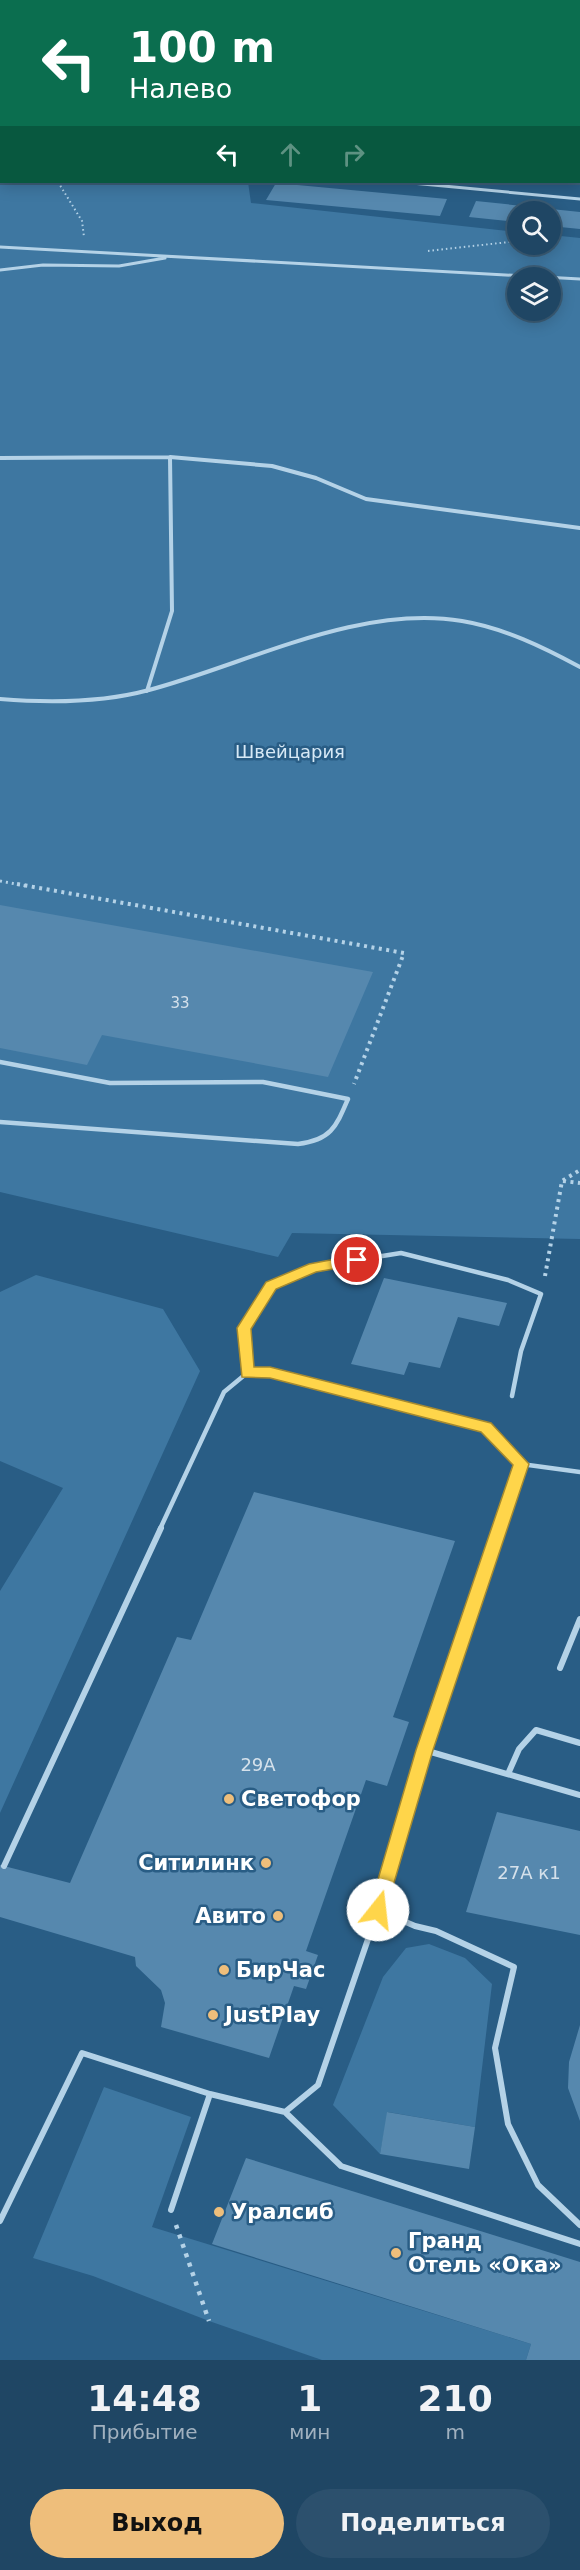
<!DOCTYPE html>
<html lang="ru">
<meta charset="utf-8">
<style>
body{margin:0;font-family:"DejaVu Sans",sans-serif;background:#2c506d;color:#f1f3f6;height:100vh;display:flex;flex-direction:column;font-size:22px;white-space:nowrap}
*{box-sizing:border-box;margin:0}
p{font-size:20px;color:#a1b1bf}
.icon{flex:none;width:33px;height:33px;fill:none;stroke:currentColor;stroke-width:2;stroke-linecap:round;stroke-linejoin:round}
.map{position:relative;height:2360px;overflow:hidden}
.panel{display:flex;flex-direction:column;background:#1f4664;flex:1}
.panel>*{flex:none}
.top-card{position:absolute;left:0px;top:0px;width:580px;height:183px;box-shadow:0 3px 15px #0003,0 0 0 2px #3c5e78;background:#0b6e4f;color:#fff;overflow:hidden}
.buttons{position:absolute;left:507px;top:201px;display:grid;gap:12px}
.buttons a{display:grid;place-items:center;width:54px;height:54px;border-radius:50%;background:#1f4664;box-shadow:0 3px 15px #0003,0 0 0 2px #3c5e78;font-size:30px}
.pin{position:absolute;display:grid;place-items:center;width:51px;height:51px;color:#fff;margin:-26px;border:3px solid #fff;border-radius:50%;box-shadow:0 2px 6px #0007}
.me{position:absolute;width:66px;margin:-33px;rotate:16deg;stroke-linejoin:round;filter:drop-shadow(0 0 4px #0008)}
.turn{display:flex;align-items:center;gap:21px;height:126px;padding:0 30px;font-size:27px}
.turn .icon{width:78px;height:78px;stroke-width:2.5}
.turn b{display:block;font-size:42px;line-height:51px}
.lanes{display:flex;align-items:center;height:57px;padding:0 30px;background:#0003;justify-content:center;gap:30px;direction:ltr}
.lanes .off{opacity:.35}
.eta{display:flex;justify-content:space-evenly;align-items:center;height:102px;text-align:center}
.eta b{font-size:36px;font-weight:800;line-height:42px}
.action{display:flex;gap:12px;margin-top:auto;padding:12px 30px}
.action a{flex:1;height:69px;border-radius:36px;background:#eebe7b;color:#111;font-size:24px;font-weight:800;line-height:69px;text-align:center}
.action a+a{background:#2c506d;color:#f1f3f6}
.map>svg:first-child{display:block}
.green{fill:#3e77a1;fill-rule:evenodd}
.water{fill:#5d819b;stroke:#a9cee7;stroke-width:1.5}
.building{fill:#5688ae}
.lines{fill:none;stroke-linecap:round;stroke-linejoin:round}
.path-far3{stroke:#b4d2e7;stroke-width:2;stroke-dasharray:1.5 3;stroke-linecap:butt}
.path-far2{stroke:#b4d2e7;stroke-width:3;stroke-dasharray:2 4;stroke-linecap:butt}
.path-far1{stroke:#b4d2e7;stroke-width:4;stroke-dasharray:3 4.5;stroke-linecap:butt}
.path{stroke:#b4d2e7;stroke-width:4.5;stroke-dasharray:4 6;stroke-linecap:butt}
.service-far3{stroke:#b4d2e7;stroke-width:3}
.service-far2{stroke:#b4d2e7;stroke-width:4}
.service-far1{stroke:#b4d2e7;stroke-width:4.5}
.service{stroke:#b4d2e7;stroke-width:6}
.route{fill:#ffd54a;stroke:#a68a30;stroke-width:1.5}
.poi-dot{fill:#eebe7b;stroke:#295d85;stroke-width:2}
.labels{text-anchor:middle;dominant-baseline:central;stroke-width:5;stroke-linejoin:round;paint-order:stroke}
.number-label{font-size:15px;fill:#d5e1eb}
.park-label{font-size:18px;fill:#d7e9f6;stroke:#295d85}
.near-number-label{font-size:18px;fill:#d5e1eb}
.near-poi-label{font-size:21px;font-weight:bold;fill:#fff;stroke:#295d85;text-anchor:start}
</style>
<div class="map">
<svg width="580" height="2360" viewBox="0 0 580 2360">
<rect width="100%" height="100%" fill="#295d85"/>
<path class="green" d="M0,154l2,28h246l3,21 266,29 1,12h32l1,-9 29,3v1001l-288,-6 -14,24 -278,-65zM518,278h32v32h-32z
M36,1275l127,34 37,62 -200,442v-222l63,-103 -63,-27v-169z
M429,1944l36,14 27,26 -17,143 -87,-15 -8,42 -47,-49 50,-128 23,-29z
M104,2087l87,30 -39,110 379,117 -5,16h-204l-113,-39 -116,-45 -60,-18z"/>
<path class="water" d="M0,0h580v139l-1,-137h-577l-1,94z"/>
<path class="building" d="M276,183l171,16 -7,17 -174,-16z
M476,201l104,11v17l-30,-3v-14h-32v10l-49,-5z
M0,905l373,67 -45,105 -226,-42 -15,30 -87,-17z
M384,1278l123,25 -8,23 -41,-9 -18,51 -31,-6 -5,13 -53,-11z
M254,1492l201,49 -62,176 16,5 -22,64 -21,-6 -60,171 12,4 -12,34 -12,-3 -25,72 -108,-31 4,-24 -4,-13 -25,-24 -1,-9 -135,-40v-52l70,18 107,-246 14,3z
M497,1812l83,19v104l-114,-23z
M580,2025v96l-12,-33 1,-26z
M387,2112l88,15 -6,42 -89,-15z
M246,2158l334,104v98h-54l5,-16 -319,-100z"/>
<g class="lines">
<path class="path-far3" d="M58,182l24,39 2,16
M428,251l90,-10"/>
<path class="path-far2" d="M0,881l26,5"/>
<path class="path-far1" d="M17,884l387,69 -50,131
M563,1181l17,2
M545,1276l17,-95 18,-11"/>
<path class="path" d="M176,2225l33,96"/>
<path class="service-far3" d="M401,182l179,17
M0,247l580,32
M0,270l43,-5 76,1 46,-8"/>
<path class="service-far2" d="M0,458l170,-1 102,9 44,12 50,21 214,29
M147,691l25,-80 -2,-154
M0,699c49,4 101,4 149,-9 98,-26 209,-86 313,-69 42,7 81,26 118,46"/>
<path class="service-far1" d="M0,1062l110,21 153,-1 85,17c-12,28 -17,41 -50,45l-298,-22
M247,1373l-3,-45 27,-42 43,-19 87,-14 107,27 33,14 -20,57 -9,45
M521,1464l59,8
M160,1529l64,-137 23,-19h23l216,54 35,37 -22,65"/>
<path class="service" d="M560,1668l20,-49
M424,1750l156,45
M508,1774l11,-25 17,-19 44,13
M4,1866l157,-338
M378,1910l37,16 21,5 78,36 -19,81 13,76 30,61 42,40
M285,2112l56,54 239,78
M171,2210l39,-116
M0,2221l82,-168 128,41 75,18 33,-27 60,-175 46,-160 75,-222"/>
</g>
<path class="route" d="M357,1255l7,5 -2,4 -46,8 -40,17 -25,40 3,38h16l221,56 38,41 -96,286 -47,160 -2,5 -6,2 -7,-2 -2,-5 47,-160 97,-285 -32,-33 -211,-54 -28,-1 -5,-49 29,-46 43,-18z"/>
<g class="poi-dot">
<circle cx="229" cy="1799" r="6"/>
<circle cx="266" cy="1863" r="6"/>
<circle cx="278" cy="1916" r="6"/>
<circle cx="224" cy="1970" r="6"/>
<circle cx="213" cy="2015" r="6"/>
<circle cx="219" cy="2212" r="6"/>
<circle cx="396" cy="2253" r="6"/>
</g>
<g class="labels">
<g class="number-label">
<text x="180" y="1003">33</text>
</g>
<g class="park-label">
<text x="290" y="751">Швейцария</text>
</g>
<g class="near-number-label">
<text x="258" y="1764">29А</text>
<text x="529" y="1872">27А к1</text>
</g>
<g class="near-poi-label">
<text x="241" y="1799">Светофор</text>
<text x="254" y="1863" text-anchor="end">Ситилинк</text>
<text x="266" y="1916" text-anchor="end">Авито</text>
<text x="236" y="1970">БирЧас</text>
<text x="225" y="2015">JustPlay</text>
<text x="231" y="2212">Уралсиб</text>
<text x="408" y="2241">Гранд<tspan x="408" dy="24">Отель «Ока»</tspan></text>
</g>
</g>
</svg>
<div class="buttons">
<a><svg class="icon" aria-label="search" viewBox="0 0 24 24"><circle cx="10" cy="10" r="6"/><path d="M15 15l6 6"/></svg></a>
<a><svg class="icon" aria-label="layers" viewBox="0 0 24 24"><path d="M12 4l9 5-9 5-9-5zM3 14l9 5 9-5"/></svg></a>
</div>
<div class="pin" style="left:357px;top:1260px;background:#d93025"><svg class="icon" aria-label="arrive" viewBox="0 0 24 24"><path d="M6 21V4h12l-3 4 3 4H6"/></svg></div>
<svg class="me" style="left:378px;top:1910px" viewBox="-20 -20 40 40"><circle r="19" fill="#fff"/><path d="M0-13L10 11 0 6-10 11z" fill="#ffd54a"/></svg>
<div class="top-card">
<div class="turn"><svg class="icon" aria-label="left" viewBox="0 0 24 24"><path d="M17 20v-9H6M10 6l-5 5 5 5"/></svg><div><b>100 m</b>Налево</div></div>
<div class="lanes"><svg class="icon" aria-label="left" viewBox="0 0 24 24"><path d="M17 20v-9H6M10 6l-5 5 5 5"/></svg><svg class="icon off" aria-label="ahead" viewBox="0 0 24 24"><path d="M12 20V5M6 11l6-6 6 6"/></svg><svg class="icon off" aria-label="right" viewBox="0 0 24 24"><path d="M7 20v-9h11M14 6l5 5-5 5"/></svg></div>
</div>
</div>
<section class="panel">
<div class="eta">
<div><b>14:48</b><p>Прибытие</p></div>
<div><b>1</b><p>мин</p></div>
<div><b>210</b><p>m</p></div>
</div>
<div class="action"><a>Выход</a><a>Поделиться</a></div>
</section>
